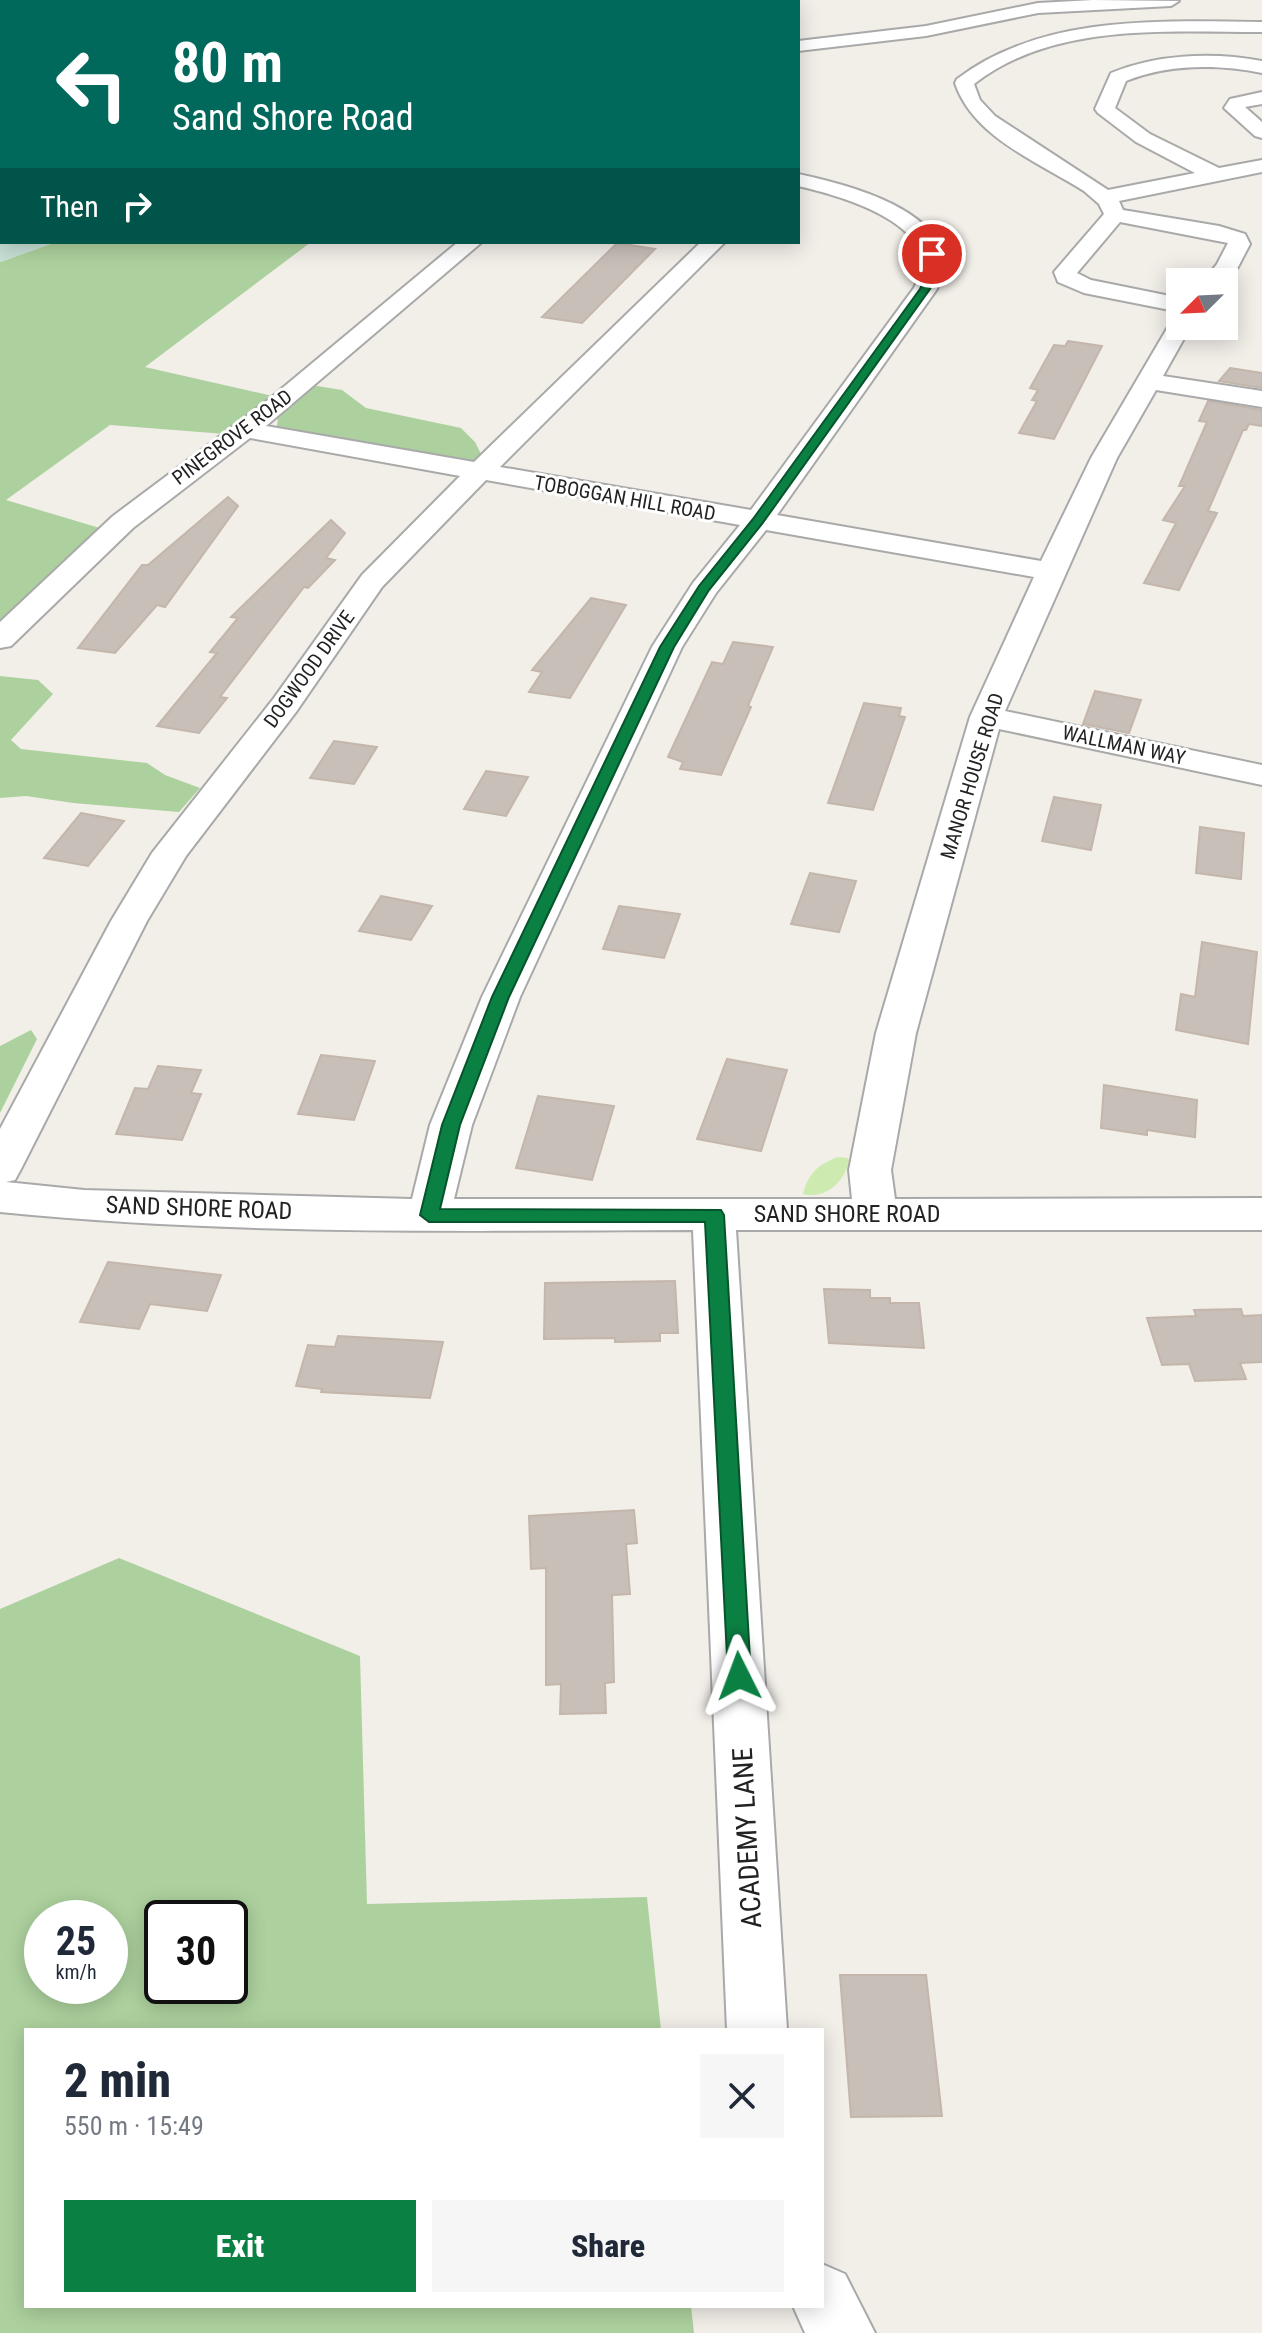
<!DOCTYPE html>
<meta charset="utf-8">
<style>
body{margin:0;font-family:"Roboto Condensed",sans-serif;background:#f6f6f7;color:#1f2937;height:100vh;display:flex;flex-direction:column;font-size:30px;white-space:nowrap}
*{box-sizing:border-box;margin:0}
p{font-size:26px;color:#747a83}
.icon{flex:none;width:44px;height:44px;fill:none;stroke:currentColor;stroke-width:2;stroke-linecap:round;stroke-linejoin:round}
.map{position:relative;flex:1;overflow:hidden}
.panel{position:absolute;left:24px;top:2028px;width:800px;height:280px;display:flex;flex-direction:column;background:#fff;border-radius:0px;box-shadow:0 4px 20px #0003}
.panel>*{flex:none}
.top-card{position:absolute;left:0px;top:0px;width:800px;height:244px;box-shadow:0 4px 20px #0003;background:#00695c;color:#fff;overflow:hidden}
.needle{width:52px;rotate:246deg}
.tools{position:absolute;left:1166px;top:268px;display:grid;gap:16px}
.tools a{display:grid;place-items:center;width:72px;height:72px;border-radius:0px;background:#fff;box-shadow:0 4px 20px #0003;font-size:40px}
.speed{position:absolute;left:24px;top:1900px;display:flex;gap:16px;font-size:40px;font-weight:700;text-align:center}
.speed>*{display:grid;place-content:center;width:104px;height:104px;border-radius:50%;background:#fff;box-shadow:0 4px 20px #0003;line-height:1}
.speed small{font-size:20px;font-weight:400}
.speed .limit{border:4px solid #111;border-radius:12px;background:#fff;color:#111}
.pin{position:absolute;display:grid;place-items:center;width:68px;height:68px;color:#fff;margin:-34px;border:4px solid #fff;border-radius:50%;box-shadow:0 2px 8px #0007}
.me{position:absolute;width:88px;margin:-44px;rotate:357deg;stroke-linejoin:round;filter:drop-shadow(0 0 6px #0008)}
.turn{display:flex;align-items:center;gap:28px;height:168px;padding:0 40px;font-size:36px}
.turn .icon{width:104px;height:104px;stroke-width:2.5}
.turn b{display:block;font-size:56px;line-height:68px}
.then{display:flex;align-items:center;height:76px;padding:0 40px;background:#0003;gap:16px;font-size:30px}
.round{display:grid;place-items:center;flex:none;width:84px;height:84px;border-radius:0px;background:#f6f6f7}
.overview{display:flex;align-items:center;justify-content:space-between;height:136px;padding:0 40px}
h1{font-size:48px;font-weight:800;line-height:60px}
.action{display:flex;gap:16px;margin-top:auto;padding:16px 40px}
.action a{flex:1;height:92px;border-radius:0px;background:#0b8043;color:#fff;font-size:32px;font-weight:800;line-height:92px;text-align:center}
.action a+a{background:#f6f6f7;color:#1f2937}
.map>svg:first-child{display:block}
.grass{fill:#cdebb0}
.forest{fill:#add19e;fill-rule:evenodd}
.wetland{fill:#c6e0d4}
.water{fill:#aad3df}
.building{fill:#c7bfb8;stroke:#c4b6ab;stroke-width:2}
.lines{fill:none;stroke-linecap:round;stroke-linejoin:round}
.minor-casing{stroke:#a9a9a9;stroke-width:4}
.minor{fill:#fff;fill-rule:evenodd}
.route{fill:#0b8043;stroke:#07532c;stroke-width:2}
.labels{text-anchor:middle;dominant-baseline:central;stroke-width:6;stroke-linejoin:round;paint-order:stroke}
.far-street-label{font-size:20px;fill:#222;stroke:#fff}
.street-label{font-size:24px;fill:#222;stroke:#fff}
.near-street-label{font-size:28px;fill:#222;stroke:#fff}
</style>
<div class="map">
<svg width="1262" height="2333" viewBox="0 0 1262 2333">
<rect width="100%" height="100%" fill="#f2efe9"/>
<path class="grass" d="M838,1157l10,1 1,3c-4,21 -25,39 -46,33 5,-21 16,-30 35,-37z"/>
<path class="forest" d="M56,242h255l-166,125 128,29 -48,38 -115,-9 -104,75 97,29 -103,97v-364z
M311,385l31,5 24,18 95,20 14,14 9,18 -6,3 -189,-31 -12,-6 1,-9z
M0,676l38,4 15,14 -42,46 10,9 126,14 18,12 35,13 -21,24 -106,-9 -47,-7 -26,2z
M31,1030l6,9 -37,74v-67z
M119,1558l241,98 7,248 280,-7 14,133h-635v276h665l3,27h-694v-724zM42,1918h68v68h-68zM230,1918v68h-68v-68z"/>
<path class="wetland" d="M0,23l2,219h54l-56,20z"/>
<path class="water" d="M0,0h316l3,2h-317v21z"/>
<path class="building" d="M617,243l38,6 -73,74 -40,-6z
M1068,341l34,5 -48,93 -35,-6 18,-32 -5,-1 6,-10 -8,-2 24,-43 11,1z
M1230,368l32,5v15l-43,-7z
M1208,401l54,9v16l-13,-2 -3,6h-3l-35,81 9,2 -38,77 -35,-7 32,-60 -13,-3 22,-34h-6l28,-64 -8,-1z
M228,497l10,9 -73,101 -8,-2 -42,48 -37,-5 64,-83h6z
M331,520l14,13 -19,25 9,2 -27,28 -4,-1 -84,110 7,1 -28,35 -42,-7 60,-73 -7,-1 28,-34 -7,-1z
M591,598l35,7 -56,93 -41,-6 13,-20 -10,-2z
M733,642l40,5 -25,59 3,1 -30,68 -41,-6 3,-7 -15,-5 44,-95 11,2z
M1095,691l46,9 -12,33 -46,-9z
M864,703l37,5 -2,8 6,1 -32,93 -45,-7z
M334,741l43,6 -23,37 -44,-6z
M486,771l42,6 -22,39 -42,-7z
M1054,797l47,8 -10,45 -49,-9z
M81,813l43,8 -36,45 -44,-8z
M1200,827l44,6 -3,46 -45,-6z
M810,873l46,8 -17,51 -48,-8z
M381,896l51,10 -21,34 -52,-9z
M619,906l61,8 -16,44 -61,-9z
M1202,942l55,10 -9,92 -72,-14 5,-36 14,3z
M321,1055l54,6 -21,59 -56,-6z
M727,1059l60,11 -26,81 -64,-12z
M158,1066l43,4 -10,23 10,1 -19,46 -66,-6 19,-46 13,1z
M1104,1085l93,15 -2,37 -48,-7v5l-46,-7z
M538,1096l76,10 -22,74 -76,-12z
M108,1262l113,13 -14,36 -57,-7 -11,25 -59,-7z
M675,1281l3,52h-18v8l-45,1v-4l-71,1 1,-56z
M824,1289l46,1v8h20v5h29l5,45 -95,-5z
M1241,1309l2,7 19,-1v47l-22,1 6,16 -51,2 -6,-17 -27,1 -15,-47 49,-2 -2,-6z
M338,1336l105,6 -13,56 -109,-6 1,-3 -26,-3 12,-41 27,2z
M634,1510l3,33 -11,1 4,50 -18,1 2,87 -9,1 1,30 -46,1 1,-30 -15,1v-117l-15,1 -2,-53z
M840,1975h86l16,141 -91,1z"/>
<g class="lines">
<defs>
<path id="minor" d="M689,0h21l1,2h-21z
M1093,0l86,1 -8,5 -133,7 -112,23 -128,15v-10l128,-15 112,-23z
M1262,22v10c-96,0 -209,-10 -288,52l6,16 15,16 113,74 87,-17 -59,-31 -38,-29 -3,-4 16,-36c47,-19 102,-21 151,-12v12c-43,-9 -95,-9 -136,8l-11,27 35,26 69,34 43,-8v12l-143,29 4,9 96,16 26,8 5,10 -12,23 -14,18v-3h-21l14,-18 11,-21 -108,-21 -43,51 14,7 89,18v14l-96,-19 -26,-11 -4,-10 50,-58 -5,-10 -15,-13c-46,-29 -111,-54 -129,-108l2,-4c86,-65 203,-58 305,-57z
M1262,92v12l-17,3 17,15v16l-7,-2 -31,-28 6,-9z
M798,174c43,9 137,32 146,85 1,10 -4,21 -7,30l-160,226 264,46 50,-103 81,-138 8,-2v8h11l-28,50 99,15v16l-106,-17 -39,68 -112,253 257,54v20l-263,-56 -83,304 -25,137 4,29 367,-1v32h-526l51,800h-60l-34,-800c-230,1 -463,5 -693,-18v-83l111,-208 41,-68 122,-155 88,-123 98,-99 -210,-38 -117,90 -122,118 -11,2v-26l113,-106 155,-116 190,-158h24l-216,184 208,36 227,-220h24l-225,225 251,43 163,-222c4,-9 9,-19 7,-29 -6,-43 -88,-65 -123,-73zM486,480l254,45 -47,58 -41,64 -170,350 -52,128 -18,74 -328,-9 -78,-8 9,-2 6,-11 126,-248 39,-65 110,-144 86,-125zM766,530l268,47 -64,140 -94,316 -27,137 3,29h-398l18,-74 48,-128 162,-350 34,-54z
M822,2264l23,10 30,59h-70l-12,-27h29z"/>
</defs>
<use href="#minor" class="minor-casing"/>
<use href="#minor" class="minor"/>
</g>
<path class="route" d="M928,252l8,2 2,15 -8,20 -168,235 -53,66 -35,57 -165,350 -49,128 -20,84 281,1 3,5 27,461 -3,7 -9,3 -8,-3 -3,-7 -23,-454h-276l-9,-7 22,-90 50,-128 168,-350 39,-61 54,-67 167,-230 8,-20z"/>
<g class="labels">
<g class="far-street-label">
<text transform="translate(232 437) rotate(-37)">PINEGROVE ROAD</text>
<text transform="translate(625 498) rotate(10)">TOBOGGAN HILL ROAD</text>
<text transform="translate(309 669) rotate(-54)">DOGWOOD DRIVE</text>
<text transform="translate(1124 745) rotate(12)">WALLMAN WAY</text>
<text transform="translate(972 776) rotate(-73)">MANOR HOUSE ROAD</text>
</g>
<g class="street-label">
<text transform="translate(199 1208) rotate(2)">SAND SHORE ROAD</text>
<text x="847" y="1214">SAND SHORE ROAD</text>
</g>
<g class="near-street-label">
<text transform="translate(747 1838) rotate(-93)">ACADEMY LANE</text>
</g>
</g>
</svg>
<div class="tools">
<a><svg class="needle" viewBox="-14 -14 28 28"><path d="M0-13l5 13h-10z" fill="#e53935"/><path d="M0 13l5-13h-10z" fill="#747a83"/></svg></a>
</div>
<div class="speed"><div>25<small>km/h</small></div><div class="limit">30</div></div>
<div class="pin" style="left:932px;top:254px;background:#d93025"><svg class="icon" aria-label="arrive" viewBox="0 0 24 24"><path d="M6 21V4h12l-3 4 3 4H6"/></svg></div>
<svg class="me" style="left:739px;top:1676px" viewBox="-20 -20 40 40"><path d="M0-17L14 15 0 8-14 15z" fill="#0b8043" stroke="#fff" stroke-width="4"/></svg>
<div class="top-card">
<div class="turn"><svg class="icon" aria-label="left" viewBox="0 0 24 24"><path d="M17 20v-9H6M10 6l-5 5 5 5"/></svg><div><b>80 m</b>Sand Shore Road</div></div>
<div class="then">Then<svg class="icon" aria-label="right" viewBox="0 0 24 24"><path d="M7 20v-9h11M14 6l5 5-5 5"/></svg></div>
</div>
<section class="panel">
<div class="overview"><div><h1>2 min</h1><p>550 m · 15:49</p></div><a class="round"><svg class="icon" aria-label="close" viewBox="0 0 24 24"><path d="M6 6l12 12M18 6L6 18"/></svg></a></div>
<div class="action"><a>Exit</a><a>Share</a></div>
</section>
</div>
